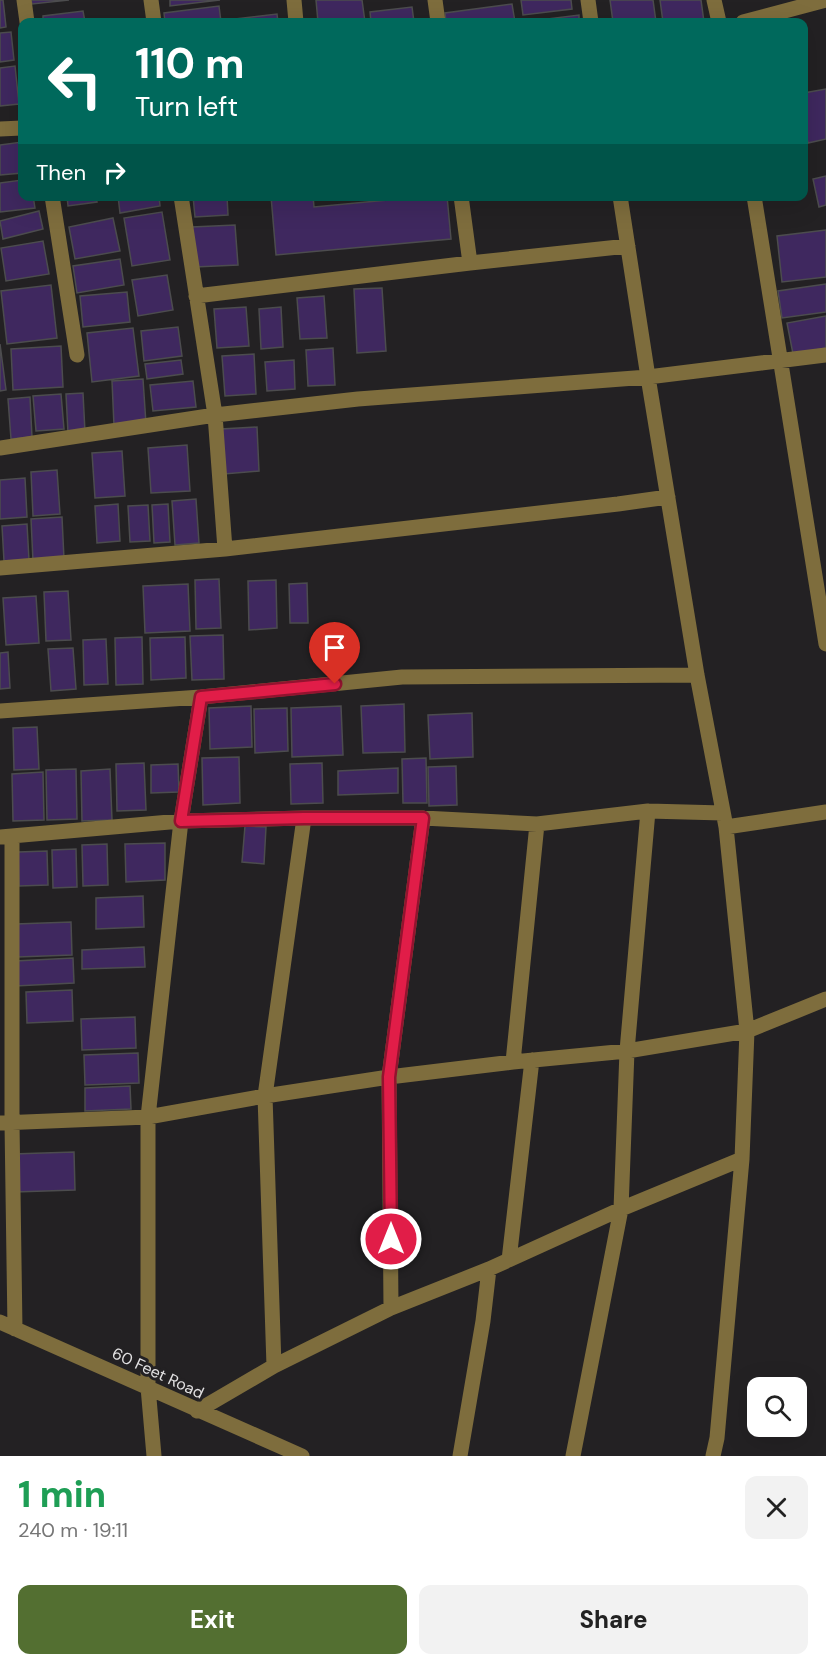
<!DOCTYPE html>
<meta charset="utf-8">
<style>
body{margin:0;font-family:"DM Sans",sans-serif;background:#f2f2f2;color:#222;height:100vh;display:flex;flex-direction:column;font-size:22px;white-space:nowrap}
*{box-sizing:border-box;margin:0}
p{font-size:20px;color:#767676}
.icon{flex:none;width:33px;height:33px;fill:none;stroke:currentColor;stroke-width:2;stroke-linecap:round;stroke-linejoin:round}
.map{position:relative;height:1456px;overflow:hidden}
.side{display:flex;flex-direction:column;background:#fff;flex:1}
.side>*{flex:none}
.banner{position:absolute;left:18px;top:18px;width:790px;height:183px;border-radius:12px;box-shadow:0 6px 24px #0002;background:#00695c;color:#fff;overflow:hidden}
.tools{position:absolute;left:747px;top:1377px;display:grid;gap:12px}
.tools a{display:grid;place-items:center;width:60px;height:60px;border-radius:12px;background:#fff;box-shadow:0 6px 24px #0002;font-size:30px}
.pin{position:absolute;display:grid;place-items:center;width:51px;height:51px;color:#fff;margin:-62px -26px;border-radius:50% 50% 50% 0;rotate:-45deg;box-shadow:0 0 6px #0007}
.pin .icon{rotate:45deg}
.me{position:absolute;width:66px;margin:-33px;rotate:0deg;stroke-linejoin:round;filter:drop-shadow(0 0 4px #0008)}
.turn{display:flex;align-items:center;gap:21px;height:126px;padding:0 18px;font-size:27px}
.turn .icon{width:78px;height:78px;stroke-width:2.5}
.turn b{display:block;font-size:42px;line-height:51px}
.then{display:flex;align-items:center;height:57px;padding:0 18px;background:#0003;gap:12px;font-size:22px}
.round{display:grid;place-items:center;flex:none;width:63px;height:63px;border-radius:12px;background:#f2f2f2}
.summary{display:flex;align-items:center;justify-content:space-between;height:102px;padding:0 18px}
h1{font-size:36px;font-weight:800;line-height:45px;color:#1e9e55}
.primary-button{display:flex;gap:12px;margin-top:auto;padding:12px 18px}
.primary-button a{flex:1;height:69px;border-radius:12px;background:#536f31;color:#fff;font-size:24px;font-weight:800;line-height:69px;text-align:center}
.primary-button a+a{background:#f2f2f2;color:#222}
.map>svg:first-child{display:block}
.building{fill:#3f285f;stroke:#4c4c4e;stroke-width:1.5}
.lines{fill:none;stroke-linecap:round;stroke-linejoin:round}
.minor{stroke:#7e6d3d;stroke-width:15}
.route-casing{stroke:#92132f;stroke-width:15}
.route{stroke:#e11d48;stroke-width:10}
.labels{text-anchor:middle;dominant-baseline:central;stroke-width:6;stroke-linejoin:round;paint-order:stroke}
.street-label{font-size:16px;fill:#e2e1e2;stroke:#232123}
</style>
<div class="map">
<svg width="826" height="1456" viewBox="0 0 826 1456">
<rect width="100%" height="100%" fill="#232123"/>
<path class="building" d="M0,0h3l3,27 -6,1z
M31,0h38l-37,4z
M170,0h50l-50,6z
M316,0h46l3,22h-47z
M521,0h50l1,9 -49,6z
M610,0h43l3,22h-43z
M660,0h41l3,22h-41z
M512,4l3,18h-69l-1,-9z
M219,6l2,16h-56l-1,-9z
M412,7l2,15h-43l-1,-10z
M83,11l2,11h-42v-6z
M277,14l1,8h-51v-2z
M579,15v7h-56z
M11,32l3,28 -14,2v-29z
M15,66l4,38 -19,2v-38z
M826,89v50l-18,4 -4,-18v-32z
M22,142v31l-22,2v-30z
M826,176v29l-7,2 -6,-28z
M22,180v16h11l2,12 -35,4v-29z
M67,196h29l1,6 -29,4z
M118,196h41l1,10 -40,7z
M193,196h34l1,19 -33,2z
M271,196h42l1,11 84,-8 -1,-3h50l4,43 -175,16z
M39,211l4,18 -40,10 -3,-18z
M162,212l8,48 -38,6 -8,-48z
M113,218l7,33 -45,8 -6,-32z
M235,225l3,40 -43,2 -3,-40z
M826,230v47l-44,5 -5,-46z
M43,241l6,33 -43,7 -5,-33z
M120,259l4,26 -47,8 -4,-27z
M167,275l6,35 -35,6 -6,-36z
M826,284v28l-44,6 -4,-27z
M51,285l6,53 -50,6 -6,-53z
M382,288l4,63 -29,2 -3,-64z
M127,292l3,30 -47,5 -3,-31z
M324,296l3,42 -27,1 -3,-41z
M246,307l3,39 -32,2 -3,-39z
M281,307l2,40 -22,2 -2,-40z
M826,316v32l-33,6 -6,-31z
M178,327l4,29 -38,5 -3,-30z
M133,328l6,48 -47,6 -5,-49z
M0,344l6,46 -6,1z
M61,346l2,41 -50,3 -2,-41z
M333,348l2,37 -27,1 -2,-36z
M254,354l2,40 -31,2 -3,-40z
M181,360l2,14 -36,5 -2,-15z
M294,360l1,29 -28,2 -2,-29z
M143,379l3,45 -32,2 -2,-45z
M193,381l3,26 -43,4 -3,-26z
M83,393l2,39 -17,1 -2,-39z
M61,394l3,35 -28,2 -3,-35z
M30,397l2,40 -21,2 -3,-40z
M257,427l2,44 -35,3 -3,-45z
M187,445l3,46 -39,2 -3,-45z
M122,451l3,45 -30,2 -3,-45z
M57,470l3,44 -27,2 -2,-44z
M25,478l2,39 -27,2v-39z
M196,499l3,44 -24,2 -3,-44z
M118,504l2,37 -23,2 -2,-37z
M168,504l2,38 -16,1 -2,-38z
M148,505l2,36 -20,1 -2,-36z
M62,517l2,42 -31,2 -2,-42z
M27,524l2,36 -25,1 -2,-35z
M219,579l2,49 -25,1 -1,-49z
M276,580l1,48 -28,2 -1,-49z
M307,583l1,40h-18l-1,-39z
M188,584l2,47 -45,2 -2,-47z
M68,591l3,49 -25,1 -2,-49z
M36,596l3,47 -33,2 -3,-47z
M223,635l1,44 -32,1 -2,-44z
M142,637l1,47 -27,1 -1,-47z
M185,637l1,41 -35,2 -1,-42z
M106,639l2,45 -24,1 -1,-45z
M73,648l3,41 -25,2 -3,-42z
M8,652l2,36 -10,1v-36z
M404,704l1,48 -42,1 -2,-47z
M251,706l1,41 -42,2 -1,-41z
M341,706l2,49 -51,2 -1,-49z
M287,708l1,43 -33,2 -1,-44z
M472,713l1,44 -43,2 -2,-44z
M37,727l2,42 -25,1 -1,-42z
M239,757l1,46 -37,2 -1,-47z
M426,758l1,45h-24l-1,-44z
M144,763l2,47 -29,1 -1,-47z
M322,763l1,40 -32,1 -1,-40z
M178,764l1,28 -28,1v-28z
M456,766l1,39 -28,1 -1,-39z
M398,768v25l-60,2v-24z
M76,769l1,50 -30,1 -1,-50z
M110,769l2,51 -30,1 -1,-50z
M43,772l1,48 -31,1 -1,-47z
M245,826l21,1 -2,37 -22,-2z
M165,843v37l-39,2 -1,-38z
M107,844l1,41 -25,1 -1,-41z
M76,849l1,38 -24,1 -1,-38z
M47,851l1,34 -29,1 -1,-34z
M143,896l1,31 -48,2v-31z
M71,922l1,33 -55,2 -1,-33z
M144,947l1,20 -63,2v-19z
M73,958l1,25 -59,3v-25z
M72,990l1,31 -46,2 -1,-31z
M135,1017l1,31 -54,2 -1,-31z
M138,1053l1,30 -54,2 -1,-30z
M130,1086l1,23 -46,2v-23z
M74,1152l1,38 -60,2 -2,-38z"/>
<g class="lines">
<path class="minor" d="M24,0l3,22
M151,0l3,22
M294,0l2,22
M435,0l3,22
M588,0l3,22
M714,0l5,22
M743,22l83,-22
M0,129l22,-1
M52,196l25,159
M181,196l34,219 10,134
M461,196l9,67
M620,196l28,181 49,298 29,152 21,204 -5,128 -25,279 -4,18
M754,196l72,448
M196,296l274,-33 158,-17
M0,448l215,-33 143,-16 290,-22 178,-22
M0,568l225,-19 393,-45 50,-7
M0,711l201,-14 201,-20 295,-2
M726,827l100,-15
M12,836v287l3,206
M0,837l181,-16 123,-3h119l114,6 111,-13 75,2
M513,1062l24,-238
M0,1123l148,-6 117,-21 124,-19 124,-15 114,-11 120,-20 79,-32
M509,1260l23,-200
M391,1308l-2,-231 34,-259
M0,1322l302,134
M274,1366l-9,-270 39,-278
M197,1411l77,-45 117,-58 98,-39 132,-60 121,-50
M154,1456l-6,-69v-270l33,-296 20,-124
M460,1456l23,-135 6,-52
M573,1456l48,-247 6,-158 21,-240"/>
</g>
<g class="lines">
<defs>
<path id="route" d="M335,684l-134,13 -20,124 123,-3h119l-34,259 2,162"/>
</defs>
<use href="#route" class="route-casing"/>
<use href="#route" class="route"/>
</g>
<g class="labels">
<g class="street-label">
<text transform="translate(158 1373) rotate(25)">60 Feet Road</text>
</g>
</g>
</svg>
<div class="tools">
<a><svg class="icon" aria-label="search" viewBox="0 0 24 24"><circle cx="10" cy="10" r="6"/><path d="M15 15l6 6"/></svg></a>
</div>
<div class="pin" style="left:335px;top:684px;background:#d93025"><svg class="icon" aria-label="arrive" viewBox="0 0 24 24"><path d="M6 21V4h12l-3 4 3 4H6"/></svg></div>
<svg class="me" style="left:391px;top:1239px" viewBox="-20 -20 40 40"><circle r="17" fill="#e11d48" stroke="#fff" stroke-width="3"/><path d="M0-11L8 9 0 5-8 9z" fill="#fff"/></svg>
<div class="banner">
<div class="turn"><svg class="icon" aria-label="left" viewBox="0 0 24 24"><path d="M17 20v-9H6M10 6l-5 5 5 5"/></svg><div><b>110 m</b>Turn left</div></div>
<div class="then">Then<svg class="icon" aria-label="right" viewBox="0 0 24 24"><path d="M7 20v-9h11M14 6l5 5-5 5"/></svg></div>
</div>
</div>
<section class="side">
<div class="summary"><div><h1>1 min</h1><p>240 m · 19:11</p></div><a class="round"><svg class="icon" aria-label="close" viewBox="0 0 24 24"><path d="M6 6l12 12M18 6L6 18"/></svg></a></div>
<div class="primary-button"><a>Exit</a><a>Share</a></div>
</section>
